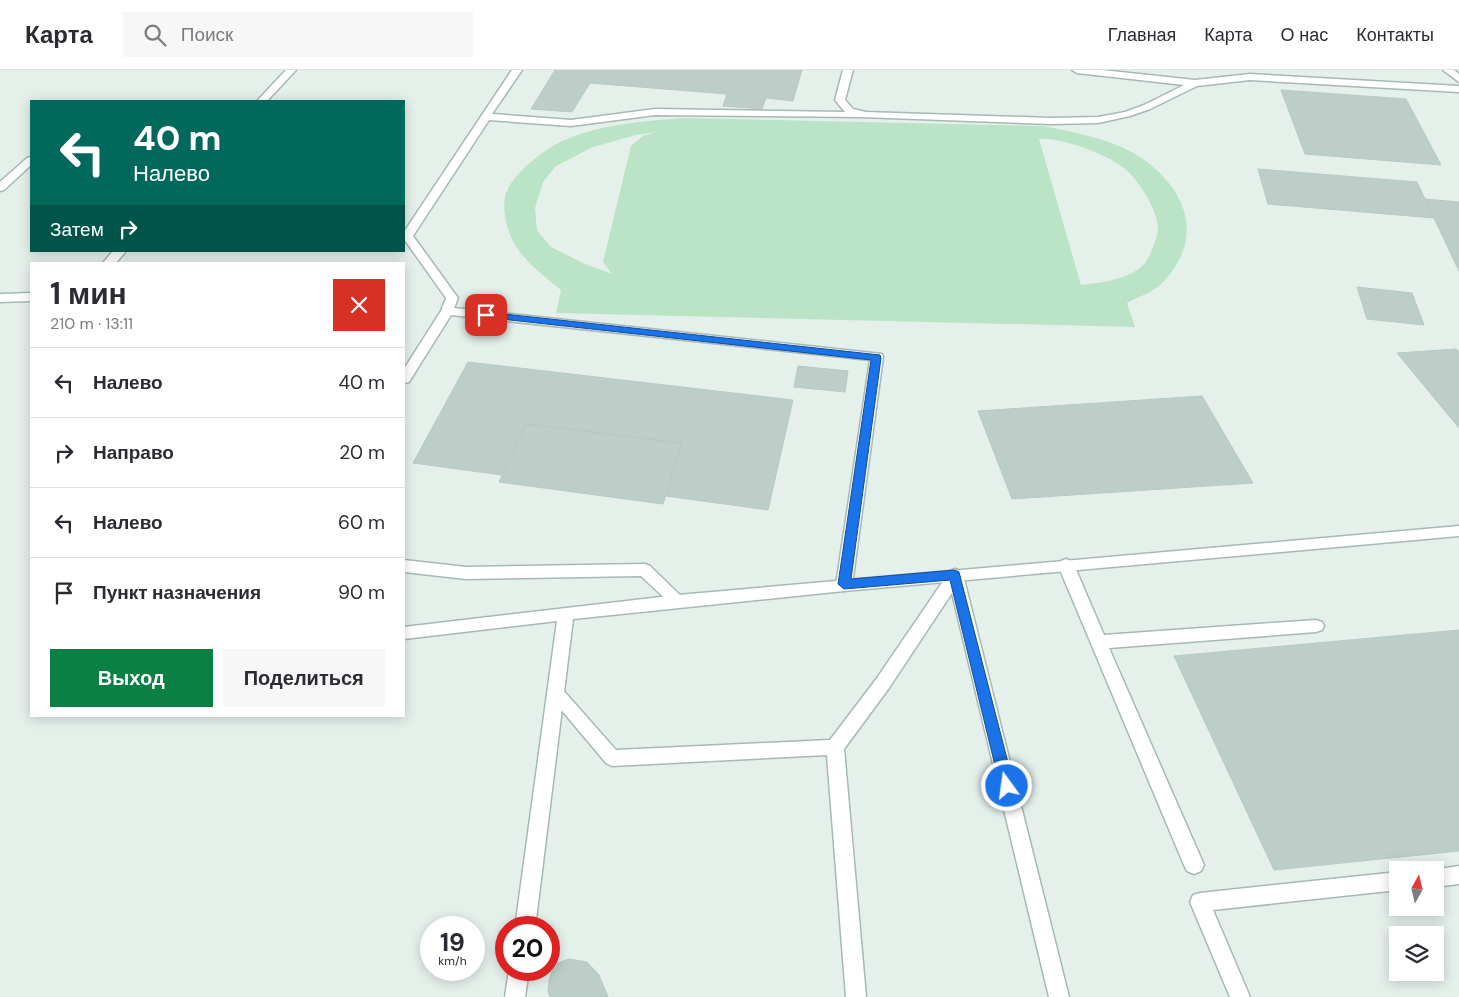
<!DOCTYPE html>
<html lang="ru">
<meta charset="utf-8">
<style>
body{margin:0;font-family:"DM Sans",sans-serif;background:#f7f7f7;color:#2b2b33;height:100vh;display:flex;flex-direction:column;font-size:19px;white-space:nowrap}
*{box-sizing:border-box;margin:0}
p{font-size:16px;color:#7c7c81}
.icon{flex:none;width:28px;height:28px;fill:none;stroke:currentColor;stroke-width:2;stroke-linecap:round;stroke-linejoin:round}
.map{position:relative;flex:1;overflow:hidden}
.details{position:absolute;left:30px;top:192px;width:375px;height:455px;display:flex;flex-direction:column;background:#fff;border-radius:0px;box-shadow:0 2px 12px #0003}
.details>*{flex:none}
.top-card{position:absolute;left:30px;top:30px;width:375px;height:152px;border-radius:0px;box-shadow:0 2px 12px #0003;background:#00695c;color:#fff;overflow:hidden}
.needle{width:32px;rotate:8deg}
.buttons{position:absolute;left:1389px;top:791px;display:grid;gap:10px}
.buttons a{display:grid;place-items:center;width:55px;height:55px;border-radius:0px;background:#fff;box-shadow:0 2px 12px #0003;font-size:25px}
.speed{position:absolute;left:420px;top:846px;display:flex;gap:10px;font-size:25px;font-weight:700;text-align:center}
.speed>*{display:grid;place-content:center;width:65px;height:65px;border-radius:50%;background:#fff;box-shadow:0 2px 12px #0003;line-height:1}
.speed small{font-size:12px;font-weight:400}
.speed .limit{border:8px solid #d22;background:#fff;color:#111}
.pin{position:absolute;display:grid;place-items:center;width:42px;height:42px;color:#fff;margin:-21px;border-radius:10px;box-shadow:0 2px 8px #0006}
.me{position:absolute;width:55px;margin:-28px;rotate:346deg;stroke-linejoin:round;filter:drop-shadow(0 0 4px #0008)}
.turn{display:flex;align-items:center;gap:18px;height:105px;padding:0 20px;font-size:22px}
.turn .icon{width:65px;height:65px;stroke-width:2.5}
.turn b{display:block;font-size:35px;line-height:42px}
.then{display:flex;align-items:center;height:48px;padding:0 20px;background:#0003;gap:10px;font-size:19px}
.round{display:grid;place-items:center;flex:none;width:52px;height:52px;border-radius:0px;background:#f7f7f7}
.summary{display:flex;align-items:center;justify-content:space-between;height:85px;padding:0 20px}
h1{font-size:30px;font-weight:700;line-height:38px}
.cta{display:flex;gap:10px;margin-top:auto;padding:10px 20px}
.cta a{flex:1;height:58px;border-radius:0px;background:#0b8043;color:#fff;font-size:20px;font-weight:700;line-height:58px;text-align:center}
.cta a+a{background:#f7f7f7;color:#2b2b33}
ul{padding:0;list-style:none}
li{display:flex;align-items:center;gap:15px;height:70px;padding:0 20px;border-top:1px solid #e1e1e2}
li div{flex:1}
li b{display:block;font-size:19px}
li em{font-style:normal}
header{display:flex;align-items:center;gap:30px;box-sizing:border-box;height:70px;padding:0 25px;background:#fff;border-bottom:1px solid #e1e1e2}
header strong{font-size:24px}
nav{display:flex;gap:28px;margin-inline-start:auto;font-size:18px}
.search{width:350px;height:45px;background:#f7f7f7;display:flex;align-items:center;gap:12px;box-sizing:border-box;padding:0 18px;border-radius:0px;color:#7c7c81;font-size:19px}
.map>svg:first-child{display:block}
.green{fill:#bbe3c6;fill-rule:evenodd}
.building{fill:#bccec7;stroke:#b6cac2}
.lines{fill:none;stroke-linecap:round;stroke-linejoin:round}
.service-casing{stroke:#a6b9b3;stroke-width:3}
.tertiary-casing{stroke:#a6b9b3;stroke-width:3}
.service{fill:#fff;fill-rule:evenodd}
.tertiary{fill:#fff;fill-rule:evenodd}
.route{fill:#1a73e8;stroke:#114b97}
</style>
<header>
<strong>Карта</strong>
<div class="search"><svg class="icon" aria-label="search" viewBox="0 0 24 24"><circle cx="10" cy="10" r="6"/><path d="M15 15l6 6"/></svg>Поиск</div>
<nav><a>Главная</a><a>Карта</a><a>О нас</a><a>Контакты</a></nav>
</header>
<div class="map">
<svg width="1459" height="927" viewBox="0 0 1459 927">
<rect width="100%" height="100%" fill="#e5f0eb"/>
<path class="green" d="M683,48l360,8c35,7 75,14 104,36 44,34 56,81 13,123 -8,8 -23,12 -33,18l8,24 -579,-14 5,-23c-16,-13 -32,-25 -44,-42 -9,-13 -15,-35 -12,-51 5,-23 42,-50 62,-58 37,-15 77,-18 116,-21zM656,62l-13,4 -12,10 -28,116 9,12 -27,-10 -34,-17 -14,-17 -2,-22 8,-26 13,-16 37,-19 43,-12zM1039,69c11,-1 22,2 33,5 18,5 37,13 52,24 14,11 33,41 34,59 0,9 -7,28 -13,36 -13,16 -45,20 -64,22z"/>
<path class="building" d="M555,0h247l-9,31 -27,-3 -4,11 -39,-3 4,-12 -137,-11 -18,29 -41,-3z
M1281,20l125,9 35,66 -136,-11z
M1258,99l159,13 17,36 -166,-14z
M1425,129l34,3v69l-25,-53z
M1357,217l55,6 12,32 -57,-6z
M1456,279l3,3v76l-62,-75z
M468,292l325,38 -25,110 -102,-14 16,-53 -156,-19 -24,51 -89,-12z
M798,296l50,5 -3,21 -51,-5z
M1202,326l51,87 -241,16 -34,-88z
M526,354l156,19 -19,61 -164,-22z
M1459,560v221l-185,19 -100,-214z
M569,889l18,3 12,13 9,22h-58l-2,-6 1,-11 4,-11 5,-6z"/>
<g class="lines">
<defs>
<path id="service" d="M286,0h10l-29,31h-10z
M512,0h10l-30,44 79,6 84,-11 190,3 -10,-12 8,-30h10l-8,30 8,9 13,3 185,6 47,-1 27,-5 19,-7 40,-20 -107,-12 -5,-3h30l93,10 55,-6 209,12v6l-209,-12 -53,6 -47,23 -20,7 -32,7 -47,1 -190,-7 -206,-2 -84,11 -82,-6 -76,116 45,62 -4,10 428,46 1,3 -31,228 -2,4 -6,2 -6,-2 -2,-4 34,-225 -419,-45 -42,67 -5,1v-14l37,-58 5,-13 -42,-59v-7z
M1443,0h11l5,4v8z
M31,87v8l-27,25 -4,1v-9l27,-24z
M113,181h13l-11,13h-13z
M1066,489l5,2 3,4 30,70 212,-15 6,2 2,4 -2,4 -6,2 -207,16 95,217 -3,6 -7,3 -7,-3 -3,-6 -126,-300 3,-4z
M404,490l62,7 179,-3 5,2 36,35 -2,4 -6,2 -6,-2 -31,-29 -175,3 -62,-7z
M955,499l5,2 3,4 106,422h-20l-97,-404 -63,95 -45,61 22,248h-20l-19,-242 -215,11 -6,-3 -58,-69 2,-5 6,-2 6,2 54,61 214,-10 47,-62 73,-107z
M1459,796v18l-24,3v-17h-3z
M1398,802v18l-185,20 37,87h-20l-40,-95 3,-7 7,-2z"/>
<path id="tertiary" d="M31,223v8l-31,1v-8z
M1459,456v10l-615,55 -271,28 -38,309h-20l42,-307 -153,18v-12l274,-32z
M509,900h20l-4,27h-20z"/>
</defs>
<use href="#service" class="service-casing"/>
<use href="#tertiary" class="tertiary-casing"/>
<use href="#service" class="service"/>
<use href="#tertiary" class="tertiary"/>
</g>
<path class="route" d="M486,242l394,43 1,3 -30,221 104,-9 4,2 55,214 -2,4 -5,2 -5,-2 -2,-4 -50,-206 -106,9 -6,-5 33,-224 -388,-43 -1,-2z"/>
</svg>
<div class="buttons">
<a><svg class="needle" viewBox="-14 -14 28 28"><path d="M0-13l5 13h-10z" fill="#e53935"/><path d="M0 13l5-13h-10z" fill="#7c7c81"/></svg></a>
<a><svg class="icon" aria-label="layers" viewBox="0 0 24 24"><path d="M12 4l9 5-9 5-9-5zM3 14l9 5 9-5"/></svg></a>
</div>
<div class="speed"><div>19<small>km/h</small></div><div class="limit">20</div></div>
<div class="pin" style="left:486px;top:245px;background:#d93025"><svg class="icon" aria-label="arrive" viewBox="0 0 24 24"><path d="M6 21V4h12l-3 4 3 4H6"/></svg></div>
<svg class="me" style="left:1007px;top:716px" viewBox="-20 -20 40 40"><circle r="17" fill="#1a73e8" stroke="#fff" stroke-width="3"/><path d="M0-11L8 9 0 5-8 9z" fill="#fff"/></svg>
<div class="top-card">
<div class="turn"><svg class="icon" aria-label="left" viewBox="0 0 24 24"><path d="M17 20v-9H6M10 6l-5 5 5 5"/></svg><div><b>40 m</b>Налево</div></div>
<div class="then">Затем<svg class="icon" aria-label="right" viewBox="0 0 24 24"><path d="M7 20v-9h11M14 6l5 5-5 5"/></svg></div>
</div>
<section class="details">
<div class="summary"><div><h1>1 мин</h1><p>210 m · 13:11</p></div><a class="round" style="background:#d93025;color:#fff"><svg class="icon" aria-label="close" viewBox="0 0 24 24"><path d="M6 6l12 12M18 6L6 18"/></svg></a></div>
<ul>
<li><svg class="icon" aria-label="left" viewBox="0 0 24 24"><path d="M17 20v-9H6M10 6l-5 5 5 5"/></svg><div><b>Налево</b></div><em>40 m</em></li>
<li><svg class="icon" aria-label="right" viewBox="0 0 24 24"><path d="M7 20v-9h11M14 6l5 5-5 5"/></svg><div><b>Направо</b></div><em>20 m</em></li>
<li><svg class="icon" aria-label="left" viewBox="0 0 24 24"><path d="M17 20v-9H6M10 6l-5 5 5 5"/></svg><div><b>Налево</b></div><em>60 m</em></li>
<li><svg class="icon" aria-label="arrive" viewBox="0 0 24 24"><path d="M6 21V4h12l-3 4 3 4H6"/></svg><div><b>Пункт назначения</b></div><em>90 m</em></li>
</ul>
<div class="cta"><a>Выход</a><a>Поделиться</a></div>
</section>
</div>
